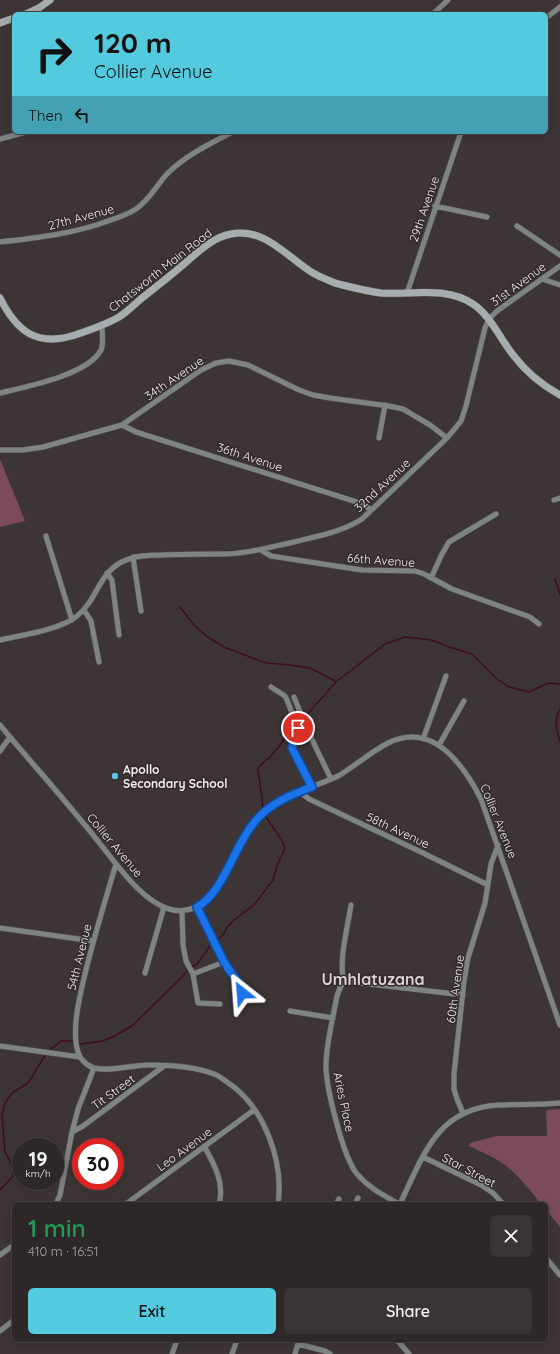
<!DOCTYPE html>
<meta charset="utf-8">
<style>
body{margin:0;font-family:Quicksand,sans-serif;background:#3a3334;color:#f1f3f6;height:100vh;display:flex;flex-direction:column;font-size:15px;white-space:nowrap}
*{box-sizing:border-box;margin:0}
p{font-size:13px;color:#a7a5a8}
.icon{flex:none;width:22px;height:22px;fill:none;stroke:currentColor;stroke-width:2;stroke-linecap:round;stroke-linejoin:round}
.map{position:relative;flex:1;overflow:hidden}
.sheet{position:absolute;left:12px;top:1202px;width:536px;height:140px;display:flex;flex-direction:column;background:#2e2728;border-radius:6px;box-shadow:0 2px 10px #0003,0 0 0 1px #494445}
.sheet>*{flex:none}
.hud{position:absolute;left:12px;top:12px;width:536px;height:122px;border-radius:6px;box-shadow:0 2px 10px #0003,0 0 0 1px #494445;background:#54cade;color:#111;overflow:hidden}
.speed{position:absolute;left:12px;top:1138px;display:flex;gap:8px;font-size:20px;font-weight:700;text-align:center}
.speed>*{display:grid;place-content:center;width:52px;height:52px;border-radius:50%;background:#2e2728;box-shadow:0 2px 10px #0003,0 0 0 1px #494445;line-height:1}
.speed small{font-size:10px;font-weight:400}
.speed .limit{border:6px solid #d22;background:#fff;color:#111}
.pin{position:absolute;display:grid;place-items:center;width:34px;height:34px;color:#fff;margin:-17px;border:2px solid #fff;border-radius:50%;box-shadow:0 1px 4px #0007}
.me{position:absolute;width:44px;margin:-22px;rotate:332deg;stroke-linejoin:round;filter:drop-shadow(0 0 3px #0008)}
.turn{display:flex;align-items:center;gap:14px;height:84px;padding:0 16px;font-size:18px}
.turn .icon{width:52px;height:52px;stroke-width:2.5}
.turn b{display:block;font-size:28px;line-height:34px}
.then{display:flex;align-items:center;height:38px;padding:0 16px;background:#0003;gap:8px;font-size:15px}
.round{display:grid;place-items:center;flex:none;width:42px;height:42px;border-radius:6px;background:#3a3334}
.summary{display:flex;align-items:center;justify-content:space-between;height:68px;padding:0 16px}
h1{font-size:24px;font-weight:600;line-height:30px;color:#1e9e55}
.cta{display:flex;gap:8px;margin-top:auto;padding:8px 16px}
.cta a{flex:1;height:46px;border-radius:6px;background:#54cade;color:#111;font-size:16px;font-weight:600;line-height:46px;text-align:center}
.cta a+a{background:#3a3334;color:#f1f3f6}
.map>svg:first-child{display:block}
.green{fill:#7b4b59}
.lines{fill:none;stroke-linecap:round;stroke-linejoin:round}
.stream{stroke:#3d0e20;stroke-width:1.5}
.street-casing{stroke:#5a5253;stroke-width:6}
.secondary-casing{stroke:#5a5253;stroke-width:8}
.street{stroke:#7e8383;stroke-width:5}
.secondary{stroke:#a6adaf;stroke-width:7}
.route-casing{stroke:#114b97;stroke-width:10}
.route{stroke:#1a73e8;stroke-width:7}
.poi-dot{fill:#54cade;stroke:#322a2c;stroke-width:1.5}
.labels{text-anchor:middle;dominant-baseline:central;stroke-width:3;stroke-linejoin:round;paint-order:stroke}
.street-label{font-size:12px;fill:#f3edee;stroke:#322a2c}
.poi-label{font-size:12px;font-weight:bold;fill:#f3edee;stroke:#322a2c;text-anchor:start}
.district-label{font-size:16px;font-weight:bold;fill:#ddd2d4;stroke:#322a2c}
</style>
<div class="map">
<svg width="560" height="1354" viewBox="0 0 560 1354">
<rect width="100%" height="100%" fill="#3d3436"/>
<path class="green" d="M0,459l25,62 -25,6z
M560,1109v118l-14,-17v-6h-5c-11,-14 -22,-28 -36,-39 -11,-8 -23,-13 -36,-19l1,-3 26,-7h51l-1,-26z"/>
<g class="lines">
<path class="stream" d="M555,579l5,15
M180,607l14,18 15,13 15,9 42,16 24,2 20,3 25,13
M560,709c-6,11 -4,21 0,32
M297,722l7,-4 32,-36 49,-38 20,-7 27,3 17,7 23,7 25,25 12,8 20,5 17,-8 4,-1 10,1
M263,807l-5,-38c3,-6 6,-7 11,-11 10,-10 18,-22 25,-33
M191,967l6,-3 15,-21 10,-7 6,-10 7,-7 19,-14 19,-25 4,-14 8,-18 -4,-9 -15,-22
M49,1051l12,-10h11l9,3 21,-3 11,-4 19,-11 52,-51 4,-6
M0,1190l13,-14 1,-7 -9,-17 -3,-37 3,-12 7,-10 16,-10 18,-29"/>
<defs>
<path id="street" d="M433,14l15,-14
M546,18l14,-11
M0,139l26,-7
M435,206l52,11
M517,226l43,29
M0,242c36,-4 73,-8 108,-21 9,-3 19,-6 28,-12 14,-9 21,-25 32,-36 18,-18 42,-29 64,-41
M542,279l18,6
M407,293l54,-161
M0,393c25,-6 88,-18 101,-43 3,-7 1,-16 1,-24
M122,425l14,7 227,72 8,6
M379,438l6,-33
M0,450h23l20,-3 79,-22 79,-55 15,-7 13,-2 19,4 51,25 14,5 17,3 59,8 14,3 27,16 17,13
M554,500l6,-2
M46,536l26,84
M261,550l10,6 91,14 53,1 9,3 28,15 78,28 9,7
M133,557l8,54
M107,573l5,7 7,55
M431,578l11,-24 7,-12 47,-28
M84,610l7,11 8,41
M0,640c22,-5 60,-10 77,-24 22,-17 21,-47 52,-57 10,-4 22,-4 33,-4 20,-1 40,-1 60,-1 25,0 48,-7 72,-12 23,-6 48,-10 68,-23l85,-81 14,-17 5,-15 19,-78 4,-9 8,-8 63,-45
M271,687l14,9 2,4 12,31 -7,13v4l20,39
M294,697l12,30 25,52
M0,725c24,29 50,58 74,87 11,13 21,25 31,38 16,20 38,51 64,59 19,6 36,-4 47,-19 18,-34 33,-75 70,-93 18,-9 37,-13 54,-22 16,-10 31,-23 48,-32 45,-22 75,21 93,56l79,226
M423,739l23,-63
M439,745l25,-44
M0,751l10,-14
M301,791l2,3 6,5 112,53 67,33
M116,864c-11,37 -22,73 -31,110 -5,21 -14,56 -7,78 2,7 9,14 16,16 18,4 37,-3 54,-3 22,0 46,1 66,9 5,2 9,5 13,8 37,24 57,79 51,122
M197,907l27,55 7,12 7,7 4,12 -1,9
M182,911l1,34 3,16 7,13 5,29 22,1
M0,928l93,13
M145,973l19,-66
M193,974l31,-12
M344,981l-4,7 -3,8c-4,22 -10,44 -11,67 -1,22 17,94 31,111 12,14 26,21 42,30
M344,981l119,14
M344,981c-6,-18 4,-56 7,-76
M290,1011l43,7
M0,1046l80,11
M463,1113l-6,-14 -3,-10v-15l10,-93 4,-23 17,-55 6,-39 7,-19
M72,1132l11,-6 81,-60
M204,1146c10,18 21,37 15,58
M423,1157l58,28 12,8 10,11
M56,1204l4,-9 12,-63 6,-23 16,-41
M126,1204l128,-94
M336,1204l3,-5
M355,1204l3,-6
M400,1204c23,-48 37,-96 99,-99 20,-1 41,0 61,-2
M0,1255l14,-10
M546,1258l14,17
M0,1331l14,-11
M397,1340l12,14
M298,1344l27,7 5,3
M172,1354l5,-14
M232,1354l5,-14
M295,1354l4,-14"/>
<path id="secondary" d="M26,14l13,-6 11,-8
M0,23l14,-5
M0,298c17,34 37,49 75,37 15,-5 30,-10 44,-18 8,-5 16,-13 23,-19 14,-11 28,-22 42,-34 14,-12 29,-27 47,-30 34,-7 57,24 82,39 7,4 15,7 22,10 15,4 30,8 46,10 30,2 65,-7 92,11 18,12 27,35 41,52 12,16 28,29 46,39"/>
</defs>
<use href="#street" class="street-casing"/>
<use href="#secondary" class="secondary-casing"/>
<use href="#street" class="street"/>
<use href="#secondary" class="secondary"/>
</g>
<g class="lines">
<defs>
<path id="route" d="M242,993l-4,-12 -6,-7 -8,-12 -27,-55c26,-14 37,-60 56,-83 15,-20 37,-29 59,-37l-20,-39c0,-8 8,-12 6,-20"/>
</defs>
<use href="#route" class="route-casing"/>
<use href="#route" class="route"/>
</g>
<circle class="poi-dot" cx="115" cy="776" r="4"/>
<g class="labels">
<g class="street-label">
<text transform="translate(424 209) rotate(-71)">29th Avenue</text>
<text transform="translate(81 217) rotate(-15)">27th Avenue</text>
<text transform="translate(160 270) rotate(-38)">Chatsworth Main Road</text>
<text transform="translate(518 284) rotate(-36)">31st Avenue</text>
<text transform="translate(174 378) rotate(-34)">34th Avenue</text>
<text transform="translate(250 457) rotate(18)">36th Avenue</text>
<text transform="translate(382 485) rotate(-43)">32nd Avenue</text>
<text transform="translate(381 560) rotate(4)">66th Avenue</text>
<text transform="translate(499 821) rotate(68)">Collier Avenue</text>
<text transform="translate(398 830) rotate(25)">58th Avenue</text>
<text transform="translate(115 845) rotate(50)">Collier Avenue</text>
<text transform="translate(79 957) rotate(-76)">54th Avenue</text>
<text transform="translate(455 989) rotate(-82)">60th Avenue</text>
<text transform="translate(113 1092) rotate(-36)">Tit Street</text>
<text transform="translate(344 1102) rotate(78)">Aries Place</text>
<text transform="translate(184 1149) rotate(-36)">Leo Avenue</text>
<text transform="translate(469 1170) rotate(28)">Star Street</text>
</g>
<g class="poi-label">
<text x="123" y="769">Apollo<tspan x="123" dy="14">Secondary School</tspan></text>
</g>
<g class="district-label">
<text x="373" y="979">Umhlatuzana</text>
</g>
</g>
</svg>
<div class="speed"><div>19<small>km/h</small></div><div class="limit">30</div></div>
<div class="pin" style="left:298px;top:728px;background:#d93025"><svg class="icon" aria-label="arrive" viewBox="0 0 24 24"><path d="M6 21V4h12l-3 4 3 4H6"/></svg></div>
<svg class="me" style="left:242px;top:993px" viewBox="-20 -20 40 40"><path d="M0-17L14 15 0 8-14 15z" fill="#1a73e8" stroke="#fff" stroke-width="4"/></svg>
<div class="hud">
<div class="turn"><svg class="icon" aria-label="right" viewBox="0 0 24 24"><path d="M7 20v-9h11M14 6l5 5-5 5"/></svg><div><b>120 m</b>Collier Avenue</div></div>
<div class="then">Then<svg class="icon" aria-label="left" viewBox="0 0 24 24"><path d="M17 20v-9H6M10 6l-5 5 5 5"/></svg></div>
</div>
<section class="sheet">
<div class="summary"><div><h1>1 min</h1><p>410 m · 16:51</p></div><a class="round"><svg class="icon" aria-label="close" viewBox="0 0 24 24"><path d="M6 6l12 12M18 6L6 18"/></svg></a></div>
<div class="cta"><a>Exit</a><a>Share</a></div>
</section>
</div>
